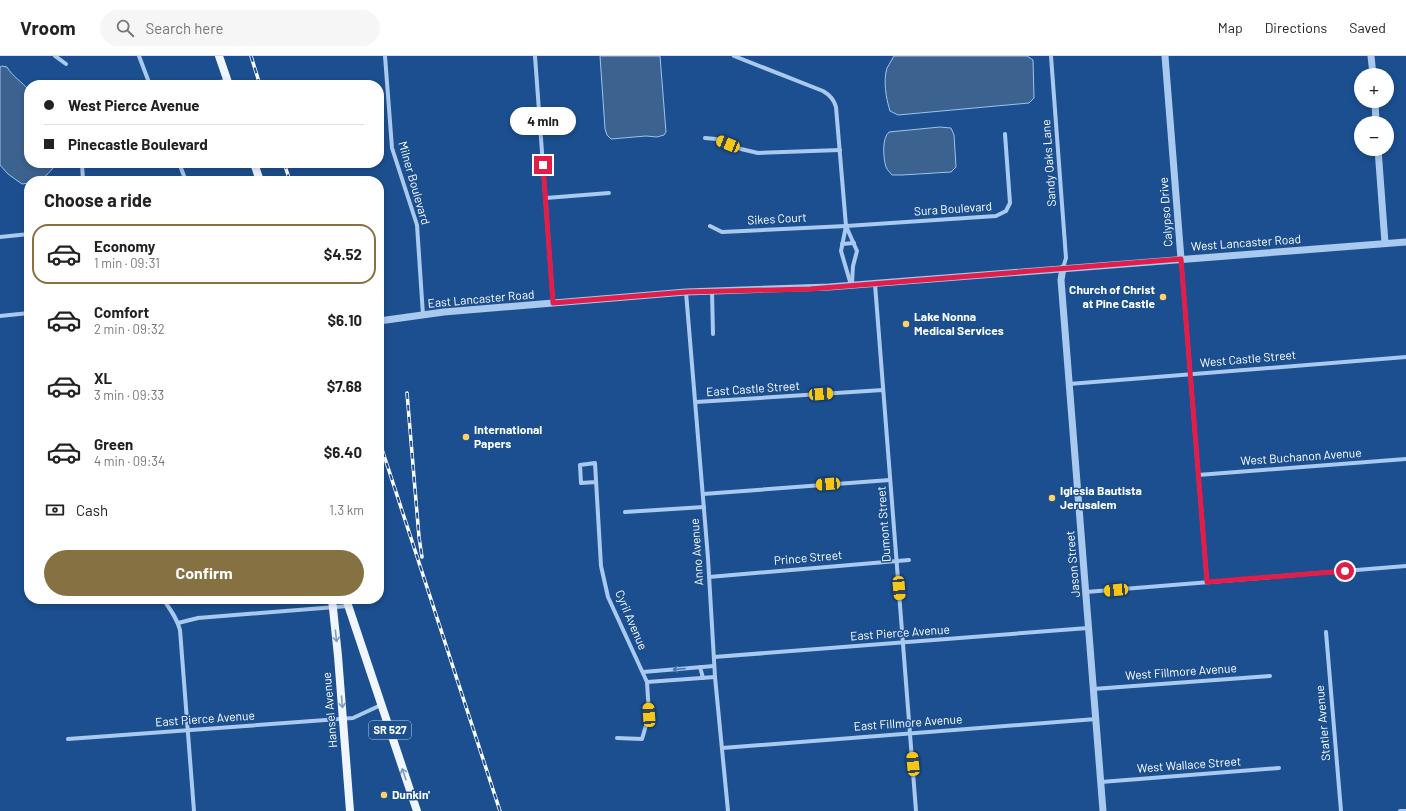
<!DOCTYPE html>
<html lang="en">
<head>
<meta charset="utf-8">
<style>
  :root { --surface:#fff; --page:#f6f6f6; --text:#222; --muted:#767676; --line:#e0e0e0; --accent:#857141 }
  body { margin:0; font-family:Barlow,sans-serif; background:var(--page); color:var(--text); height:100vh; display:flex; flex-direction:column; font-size:15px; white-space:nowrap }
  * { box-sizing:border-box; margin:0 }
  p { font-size:13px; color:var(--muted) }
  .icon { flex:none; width:22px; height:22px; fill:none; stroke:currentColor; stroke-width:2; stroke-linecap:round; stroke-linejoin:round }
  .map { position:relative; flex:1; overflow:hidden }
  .details { position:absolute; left:24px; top:120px; width:360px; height:428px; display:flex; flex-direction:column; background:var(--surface); border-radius:16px; box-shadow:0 2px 6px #0003 }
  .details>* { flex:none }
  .banner { position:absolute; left:24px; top:24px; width:360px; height:88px; border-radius:16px; box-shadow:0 2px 6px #0003; display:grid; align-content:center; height:88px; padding:0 20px; background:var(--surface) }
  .fabs { position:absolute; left:1354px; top:12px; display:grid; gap:8px }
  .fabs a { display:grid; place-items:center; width:40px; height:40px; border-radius:50%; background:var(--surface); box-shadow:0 2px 6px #0003; font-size:20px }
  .end { position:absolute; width:18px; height:18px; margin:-9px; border:5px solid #e11d48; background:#fff; box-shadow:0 0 0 2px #fff }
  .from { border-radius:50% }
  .bubble { position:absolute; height:28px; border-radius:14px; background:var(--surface); box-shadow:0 2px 6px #0003; font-size:13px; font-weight:700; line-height:28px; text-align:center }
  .car { position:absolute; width:12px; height:24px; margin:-12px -6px; border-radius:5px; box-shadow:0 0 3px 1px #0007; background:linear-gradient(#f5c518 24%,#345 0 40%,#f5c518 0 76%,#345 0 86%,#f5c518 0) }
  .banner b { display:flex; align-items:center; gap:14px; height:38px; font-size:15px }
  .banner b+b { border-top:1px solid var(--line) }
  .banner i { width:10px; height:10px; background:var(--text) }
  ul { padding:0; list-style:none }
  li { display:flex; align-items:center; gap:12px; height:60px; margin:0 8px 6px; padding:0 12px; border:2px solid transparent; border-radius:16px }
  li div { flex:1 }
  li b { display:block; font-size:15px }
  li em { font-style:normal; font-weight:700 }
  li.active { border-color:var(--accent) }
  li>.icon { width:36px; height:36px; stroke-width:1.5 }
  h2 { padding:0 20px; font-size:18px; line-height:48px }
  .pay { display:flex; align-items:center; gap:10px; height:44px; padding:0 20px; font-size:15px }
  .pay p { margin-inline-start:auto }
  .action { display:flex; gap:8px; margin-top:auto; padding:8px 20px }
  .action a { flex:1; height:46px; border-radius:24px; background:var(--accent); color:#fff; font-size:16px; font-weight:700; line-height:46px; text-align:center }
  header { display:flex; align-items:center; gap:24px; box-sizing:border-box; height:56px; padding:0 20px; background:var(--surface); border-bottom:1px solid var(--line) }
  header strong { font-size:19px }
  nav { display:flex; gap:22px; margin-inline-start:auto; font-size:14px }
  .search { width:280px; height:36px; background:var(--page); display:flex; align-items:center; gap:10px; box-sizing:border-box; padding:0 14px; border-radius:22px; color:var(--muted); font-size:15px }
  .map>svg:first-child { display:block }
  .water { fill:#3c6290; stroke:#9cc4f0 }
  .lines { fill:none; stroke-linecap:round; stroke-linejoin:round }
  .minor { stroke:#a9c9ee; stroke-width:4 }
  .tertiary { stroke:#a9c9ee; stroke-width:7 }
  .primary { stroke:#f0f6ff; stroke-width:8 }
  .rail-casing { stroke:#fff; stroke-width:3.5 }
  .rail { stroke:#1b4f8f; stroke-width:2; stroke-dasharray:6; stroke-linecap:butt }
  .oneway { stroke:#7b9ac1 }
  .oneway2 { stroke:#4674ac }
  .route { stroke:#e11d48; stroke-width:5 }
  .poi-dot { fill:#ffd166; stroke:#1b4f8f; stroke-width:1.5 }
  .labels { text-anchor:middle; stroke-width:3; stroke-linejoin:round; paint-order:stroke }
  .shield { fill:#1b4f8f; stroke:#bbcadd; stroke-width:1 }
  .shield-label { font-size:11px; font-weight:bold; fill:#fff }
  .street-label { font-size:12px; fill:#fff; stroke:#1b4f8f }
  .poi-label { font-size:12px; font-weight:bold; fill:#fff; stroke:#1b4f8f; text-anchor:start }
</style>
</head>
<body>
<header>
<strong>Vroom</strong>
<div class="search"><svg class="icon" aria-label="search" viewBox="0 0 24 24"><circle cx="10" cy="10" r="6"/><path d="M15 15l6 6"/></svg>Search here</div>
<nav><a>Map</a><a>Directions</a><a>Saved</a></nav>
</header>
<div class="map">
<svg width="1406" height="755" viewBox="0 0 1406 755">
  <rect width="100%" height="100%" fill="#1b4f8f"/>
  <!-- water -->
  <g class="water">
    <path d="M 600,0 L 660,0 L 666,76 L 664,79 L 657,81 L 646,80 L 611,83 L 607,79 L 605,73 Z"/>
    <path d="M 894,0 L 1027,0 L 1033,4 L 1034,42 L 1029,47 L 898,59 L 890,55 C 886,42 883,25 887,12 C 889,8 892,4 894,0 Z"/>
    <path d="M 2,10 L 7,11 C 12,20 22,26 29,34 L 29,107 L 57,107 C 48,118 44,125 29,125 L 29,127 L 22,128 L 8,118 L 0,109 L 0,11 Z"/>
    <path d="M 940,71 L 951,72 L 954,79 L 956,111 L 951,116 L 902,119 L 892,119 C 890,116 887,114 886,111 C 883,101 882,82 889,76 Z"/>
  </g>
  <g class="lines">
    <!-- minor -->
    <g class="minor">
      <path d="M 55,0 L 66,8"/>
      <path d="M 139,0 L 150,29"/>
      <path d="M 385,0 L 392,92 L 417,169 L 423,259"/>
      <path d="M 535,0 L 553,247"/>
      <path d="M 734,0 L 823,35 C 830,39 834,43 836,51 L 846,170 L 841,195 L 851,229"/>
      <path d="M 1051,0 L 1066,202 L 1063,212"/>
      <path d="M 196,29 L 227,25"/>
      <path d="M 705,82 L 716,83 L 741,93 L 758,97 L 840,94"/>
      <path d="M 82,107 L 83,125"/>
      <path d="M 179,107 L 186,125"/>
      <path d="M 546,142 L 609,137"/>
      <path d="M 710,170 L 722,176 L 846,170 L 996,160 L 1006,155 L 1010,147 L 1005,78"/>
      <path d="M 846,170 L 857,195 L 853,210 L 852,227"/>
      <path d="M 0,181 L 29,178"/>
      <path d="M 842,188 L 854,187"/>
      <path d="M 1181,203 L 1207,526"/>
      <path d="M 875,228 L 916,755"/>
      <path d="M 712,235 L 713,278"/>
      <path d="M 686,236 L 708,502 L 715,621 L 728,755"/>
      <path d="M 0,260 L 29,257"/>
      <path d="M 1069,328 L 1406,301"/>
      <path d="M 696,346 L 883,334"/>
      <path d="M 1198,419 L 1406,403"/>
      <path d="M 596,426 L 581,427 L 580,409 L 595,407 L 601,510 L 608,541 L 647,626 L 649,659 L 642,683 L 617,682"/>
      <path d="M 703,438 L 890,424"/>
      <path d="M 625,456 L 704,451"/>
      <path d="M 709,521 L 909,504"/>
      <path d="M 1086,536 L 1406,510"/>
      <path d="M 163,543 C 170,553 177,562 180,574 L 194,755"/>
      <path d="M 178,567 L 198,562 L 348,550"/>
      <path d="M 1326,576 L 1341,755"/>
      <path d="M 714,601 L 1088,572"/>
      <path d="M 700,611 L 703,622"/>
      <path d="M 643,616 L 714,610"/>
      <path d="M 647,626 L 715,621"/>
      <path d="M 1093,633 L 1270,620"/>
      <path d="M 68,683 L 353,662 L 381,649"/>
      <path d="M 722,692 L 1096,663"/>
      <path d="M 1101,726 L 1279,712"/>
      <path d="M 1400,755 L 1406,755"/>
    </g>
    <!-- tertiary -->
    <g class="tertiary">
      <path d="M 1165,0 L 1181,203"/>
      <path d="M 1371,0 L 1373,19"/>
      <path d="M 1375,45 L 1376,67"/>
      <path d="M 1378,93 L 1385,187"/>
      <path d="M 1063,212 L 1061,224 L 1103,755"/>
      <path d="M 379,265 L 444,256 L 686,236 L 829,231 L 1406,186"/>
    </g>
    <!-- primary -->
    <g class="primary">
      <path d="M 219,0 L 229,29"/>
      <path d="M 254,107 L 260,125"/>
      <path d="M 332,543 L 338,600 L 350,755"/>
      <path d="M 346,543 L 417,755"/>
    </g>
    <defs>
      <g id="rail">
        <path d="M 251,0 L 260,29"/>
        <path d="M 284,107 L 290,125"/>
        <path d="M 407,337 L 419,481 L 422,501"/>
        <path d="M 379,384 L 500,755"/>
      </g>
    </defs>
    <!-- rail casing -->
    <use href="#rail" class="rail-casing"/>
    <!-- rail -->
    <use href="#rail" class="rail"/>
  </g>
  <!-- one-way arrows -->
  <defs><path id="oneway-shaft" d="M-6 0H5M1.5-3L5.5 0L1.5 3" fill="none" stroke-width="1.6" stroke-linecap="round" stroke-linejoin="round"/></defs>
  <g class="oneway">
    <use href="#oneway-shaft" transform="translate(336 580) rotate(84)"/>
    <use href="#oneway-shaft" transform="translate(342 646) rotate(85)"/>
    <use href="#oneway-shaft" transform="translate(404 718) rotate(-109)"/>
  </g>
  <use class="oneway2" href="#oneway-shaft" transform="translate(679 613) rotate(175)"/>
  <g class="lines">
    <!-- route -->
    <path class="route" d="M 543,109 L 553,247 L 686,236 L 810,233 L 1181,203 L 1207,526 L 1345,515"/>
  </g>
  <!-- markers -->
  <g class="poi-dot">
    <circle cx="1163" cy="241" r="4"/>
    <circle cx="906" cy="268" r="4"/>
    <circle cx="466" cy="381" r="4"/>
    <circle cx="1052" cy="442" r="4"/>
    <circle cx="384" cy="739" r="4"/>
  </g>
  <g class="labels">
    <!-- shield labels -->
    <rect class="shield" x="369" y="665" width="42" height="18" rx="3"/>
    <g class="shield-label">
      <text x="390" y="678">SR 527</text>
    </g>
    <!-- street labels -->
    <g class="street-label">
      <text transform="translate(1049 107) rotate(-94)" y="4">Sandy Oaks Lane</text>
      <text transform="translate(414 127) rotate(74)" y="4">Milner Boulevard</text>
      <text transform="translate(953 153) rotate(-4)" y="4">Sura Boulevard</text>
      <text transform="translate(1166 156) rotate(-94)" y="4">Calypso Drive</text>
      <text transform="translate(777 163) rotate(-3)" y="4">Sikes Court</text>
      <text transform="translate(1246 187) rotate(-4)" y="4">West Lancaster Road</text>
      <text transform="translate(481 243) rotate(-5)" y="4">East Lancaster Road</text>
      <text transform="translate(1248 303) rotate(-5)" y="4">West Castle Street</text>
      <text transform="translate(753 333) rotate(-4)" y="4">East Castle Street</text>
      <text transform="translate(1301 401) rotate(-4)" y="4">West Buchanon Avenue</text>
      <text transform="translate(884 468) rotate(-94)" y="4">Dumont Street</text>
      <text transform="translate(697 496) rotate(-94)" y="4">Anno Avenue</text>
      <text transform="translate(808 502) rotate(-5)" y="4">Prince Street</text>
      <text transform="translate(1073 508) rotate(-95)" y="4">Jason Street</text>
      <text transform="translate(631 564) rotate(67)" y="4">Cyril Avenue</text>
      <text transform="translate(900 577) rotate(-4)" y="4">East Pierce Avenue</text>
      <text transform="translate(1181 616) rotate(-4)" y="4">West Fillmore Avenue</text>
      <text transform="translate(330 654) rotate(-95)" y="4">Hansel Avenue</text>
      <text transform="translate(205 663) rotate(-4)" y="4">East Pierce Avenue</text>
      <text transform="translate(908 667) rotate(-4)" y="4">East Fillmore Avenue</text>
      <text transform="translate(1323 667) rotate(-95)" y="4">Statler Avenue</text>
      <text transform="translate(1189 709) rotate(-4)" y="4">West Wallace Street</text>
    </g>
    <!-- poi labels -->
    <g class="poi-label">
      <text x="1155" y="238" text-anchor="end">Church of Christ<tspan x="1155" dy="14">at Pine Castle</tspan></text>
      <text x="914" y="265">Lake Nonna<tspan x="914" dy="14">Medical Services</tspan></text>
      <text x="474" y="378">International<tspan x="474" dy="14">Papers</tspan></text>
      <text x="1060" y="439">Iglesia Bautista<tspan x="1060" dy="14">Jerusalem</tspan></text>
      <text x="392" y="743">Dunkin'</text>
    </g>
  </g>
</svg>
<div class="fabs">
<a>+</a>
<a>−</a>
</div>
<i class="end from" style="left:1345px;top:515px"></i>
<i class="end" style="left:543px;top:109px"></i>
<div class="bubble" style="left:510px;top:51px;width:66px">4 min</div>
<i class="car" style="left:728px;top:88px;rotate:292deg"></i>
<i class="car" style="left:821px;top:338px;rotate:86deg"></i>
<i class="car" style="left:828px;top:428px;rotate:266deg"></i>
<i class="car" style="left:899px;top:532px;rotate:175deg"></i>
<i class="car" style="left:1116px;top:534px;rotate:265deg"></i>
<i class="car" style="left:649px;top:659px;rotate:356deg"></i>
<i class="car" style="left:913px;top:708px;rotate:355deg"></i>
<div class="banner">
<b><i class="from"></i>West Pierce Avenue</b>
<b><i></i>Pinecastle Boulevard</b>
</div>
<section class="details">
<h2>Choose a ride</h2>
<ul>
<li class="active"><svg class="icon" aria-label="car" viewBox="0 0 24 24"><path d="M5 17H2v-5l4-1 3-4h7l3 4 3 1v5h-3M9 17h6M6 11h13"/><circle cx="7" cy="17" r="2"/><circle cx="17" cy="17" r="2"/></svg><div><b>Economy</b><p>1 min · 09:31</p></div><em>$4.52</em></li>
<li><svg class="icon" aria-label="car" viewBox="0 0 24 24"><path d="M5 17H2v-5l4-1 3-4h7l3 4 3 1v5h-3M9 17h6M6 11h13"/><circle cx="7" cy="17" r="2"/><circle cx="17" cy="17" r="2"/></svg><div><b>Comfort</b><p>2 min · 09:32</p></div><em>$6.10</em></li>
<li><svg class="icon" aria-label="car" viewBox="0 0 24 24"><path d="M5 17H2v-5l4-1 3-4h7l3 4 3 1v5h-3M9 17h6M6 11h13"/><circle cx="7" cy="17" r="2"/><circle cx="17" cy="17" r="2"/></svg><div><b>XL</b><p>3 min · 09:33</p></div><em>$7.68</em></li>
<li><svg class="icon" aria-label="car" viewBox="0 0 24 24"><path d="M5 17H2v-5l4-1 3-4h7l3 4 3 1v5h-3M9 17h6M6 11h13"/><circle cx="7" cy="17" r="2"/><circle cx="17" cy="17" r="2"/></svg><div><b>Green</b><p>4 min · 09:34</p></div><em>$6.40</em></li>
</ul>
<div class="pay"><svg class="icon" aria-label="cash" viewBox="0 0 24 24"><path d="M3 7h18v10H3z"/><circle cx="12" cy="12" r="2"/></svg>Cash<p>1.3 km</p></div>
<div class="action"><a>Confirm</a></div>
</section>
</div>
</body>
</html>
